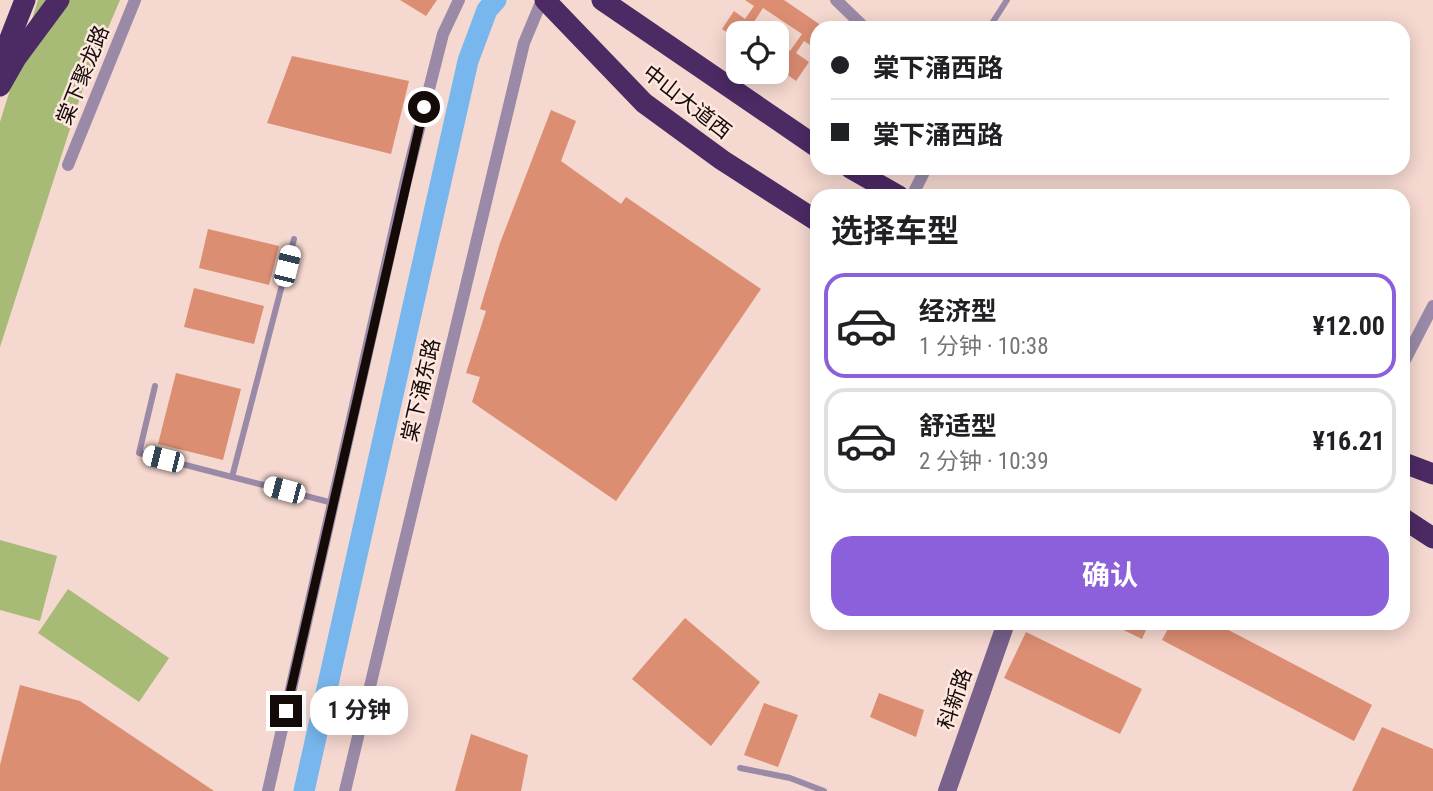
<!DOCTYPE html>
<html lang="zh">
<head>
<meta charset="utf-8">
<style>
  :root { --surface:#fff; --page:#f2f2f2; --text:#202124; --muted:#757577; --line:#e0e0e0; --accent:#8c60da }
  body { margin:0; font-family:"Roboto Condensed","Noto Sans SC",sans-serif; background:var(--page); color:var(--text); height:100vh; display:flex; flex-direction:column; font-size:26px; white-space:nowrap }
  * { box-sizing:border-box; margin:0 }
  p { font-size:23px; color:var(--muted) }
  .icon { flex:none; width:38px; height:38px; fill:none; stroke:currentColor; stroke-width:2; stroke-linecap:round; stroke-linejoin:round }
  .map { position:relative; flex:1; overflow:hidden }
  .panel { position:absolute; left:810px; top:189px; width:600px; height:441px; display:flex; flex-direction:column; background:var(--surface); border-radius:21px; box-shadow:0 4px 18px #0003 }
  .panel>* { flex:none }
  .banner { position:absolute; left:810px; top:21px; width:600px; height:154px; border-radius:21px; box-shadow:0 4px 18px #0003; display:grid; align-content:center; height:154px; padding:0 21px; background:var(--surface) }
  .tools { position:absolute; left:726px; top:21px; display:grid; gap:14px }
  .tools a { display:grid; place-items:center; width:63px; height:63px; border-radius:14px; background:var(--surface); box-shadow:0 4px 18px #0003; font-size:35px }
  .end { position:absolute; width:32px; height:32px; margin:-16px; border:9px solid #140b08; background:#fff; box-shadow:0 0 0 4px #fff }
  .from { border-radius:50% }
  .bubble { position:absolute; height:49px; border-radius:21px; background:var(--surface); box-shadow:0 4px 18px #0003; font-size:23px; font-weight:700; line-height:49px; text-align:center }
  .car { position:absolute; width:21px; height:42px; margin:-21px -10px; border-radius:9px; box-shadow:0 0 5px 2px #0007; background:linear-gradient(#fff 24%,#345 0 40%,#fff 0 76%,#345 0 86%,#fff 0) }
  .banner b { display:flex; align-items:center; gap:24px; height:66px; font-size:26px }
  .banner b+b { border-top:2px solid var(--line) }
  .banner i { width:18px; height:18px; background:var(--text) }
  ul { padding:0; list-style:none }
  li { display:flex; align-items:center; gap:21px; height:105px; margin:0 14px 10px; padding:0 7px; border:4px solid var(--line); border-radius:21px }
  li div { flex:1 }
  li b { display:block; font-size:26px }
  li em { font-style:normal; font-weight:700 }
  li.selected { border-color:var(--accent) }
  li>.icon { width:63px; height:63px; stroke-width:1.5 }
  h2 { padding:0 21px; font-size:32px; line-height:84px }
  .action { display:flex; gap:14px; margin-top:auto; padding:14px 21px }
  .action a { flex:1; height:80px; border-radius:21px; background:var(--accent); color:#fff; font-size:28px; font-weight:700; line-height:80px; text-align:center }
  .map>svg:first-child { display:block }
  .green { fill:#a7ba76 }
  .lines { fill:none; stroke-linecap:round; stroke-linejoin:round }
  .river { stroke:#78b7ee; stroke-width:21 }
  .building { fill:#dc8e73 }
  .lane { stroke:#9a8aa8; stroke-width:6 }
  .street { stroke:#9a8aa8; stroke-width:12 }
  .secondary { stroke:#78618b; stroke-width:18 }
  .highway { stroke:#4c2a64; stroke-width:21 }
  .route { stroke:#140b08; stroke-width:9 }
  .labels { text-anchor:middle; stroke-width:5; stroke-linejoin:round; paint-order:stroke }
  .street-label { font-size:21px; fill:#140b08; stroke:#fee7df }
</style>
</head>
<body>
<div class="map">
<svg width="1433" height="791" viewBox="0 0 1433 791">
  <rect width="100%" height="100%" fill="#f5d8cf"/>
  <!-- green -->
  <g class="green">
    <path d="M 38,0 L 120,0 L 85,82 L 0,347 L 0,122 Z"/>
    <path d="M 0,540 L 57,556 L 40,621 L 0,610 Z"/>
    <path d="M 68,589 L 169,658 L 139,702 L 38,633 Z"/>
  </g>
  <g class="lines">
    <!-- river -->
    <path class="river" d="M 304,791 L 468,61 L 487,10 L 496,0"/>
  </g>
  <!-- building -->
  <g class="building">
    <path d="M 400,0 L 437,0 L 426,16 Z"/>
    <path d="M 745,0 L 784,0 L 825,28 L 817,28 L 816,49 L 804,41 L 796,53 L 809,62 L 796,81 L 777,67 L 777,42 L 790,51 L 802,34 L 763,8 L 752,25 L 764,33 L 738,33 L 738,40 L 722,29 L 734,11 L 745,19 L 754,6 Z"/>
    <path d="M 292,56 L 409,81 L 391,154 L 267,123 Z"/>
    <path d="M 551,110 L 576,121 L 561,161 L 621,204 L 626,197 L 761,289 L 616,501 L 472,402 L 480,377 L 466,373 L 486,311 L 480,309 L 500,243 Z"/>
    <path d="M 208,229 L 279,246 L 269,285 L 199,268 Z"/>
    <path d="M 194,288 L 264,306 L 254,344 L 184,327 Z"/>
    <path d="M 176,373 L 241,389 L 223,460 L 158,444 Z"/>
    <path d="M 685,618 L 760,682 L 711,746 L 632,679 Z"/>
    <path d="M 1109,623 L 1149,623 L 1142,639 Z"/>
    <path d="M 1171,623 L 1215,623 L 1372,705 L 1354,741 L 1162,640 Z"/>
    <path d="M 1026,632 L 1142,689 L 1120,734 L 1004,678 Z"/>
    <path d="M 20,685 L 80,701 L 214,791 L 0,791 L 0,765 Z"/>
    <path d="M 879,693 L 924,710 L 916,737 L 870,717 Z"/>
    <path d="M 764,703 L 798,715 L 778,767 L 744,755 Z"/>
    <path d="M 1382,727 L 1433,749 L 1433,791 L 1352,791 Z"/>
    <path d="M 471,734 L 528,755 L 521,791 L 455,791 Z"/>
  </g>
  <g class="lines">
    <!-- lane -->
    <g class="lane">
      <path d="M 989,28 L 1007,0"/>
      <path d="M 155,386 L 139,453 L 333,503"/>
      <path d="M 232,477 L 294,239"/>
      <path d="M 740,768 L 790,778 L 824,791"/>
    </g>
    <!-- street -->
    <g class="street">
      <path d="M 836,0 L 865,28"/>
      <path d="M 68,165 L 135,0"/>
      <path d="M 912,196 L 926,168"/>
      <path d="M 1404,362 L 1433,306"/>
      <path d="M 268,791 L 406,180 L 443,34 L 459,0"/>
      <path d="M 345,791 L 524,43 L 542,0"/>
    </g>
    <!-- secondary -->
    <path class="secondary" d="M 947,791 L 1006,623"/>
    <!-- highway -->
    <g class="highway">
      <path d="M 545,0 L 644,103 L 722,160 L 817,221"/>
      <path d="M 602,0 L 817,147"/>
      <path d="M 0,64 L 25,0"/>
      <path d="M 0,86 L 16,58 L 59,0"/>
      <path d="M 850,168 L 899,196"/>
      <path d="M 1404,463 L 1433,474"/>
      <path d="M 1404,519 L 1433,538"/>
    </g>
  </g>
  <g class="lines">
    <!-- route -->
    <path class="route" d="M 286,711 L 424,107"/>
  </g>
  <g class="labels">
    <!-- street labels -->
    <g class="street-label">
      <text transform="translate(83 75) rotate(-68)" y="7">棠下聚龙路</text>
      <text transform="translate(687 102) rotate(38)" y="7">中山大道西</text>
      <text transform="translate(421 390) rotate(-77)" y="7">棠下涌东路</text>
      <text transform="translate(955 699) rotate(-71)" y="7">科新路</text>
    </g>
  </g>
</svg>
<div class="tools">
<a><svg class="icon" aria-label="locate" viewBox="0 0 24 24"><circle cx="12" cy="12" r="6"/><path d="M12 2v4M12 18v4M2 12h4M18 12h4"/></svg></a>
</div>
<i class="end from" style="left:424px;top:107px"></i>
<i class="end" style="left:286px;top:711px"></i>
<div class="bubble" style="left:310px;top:686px;width:98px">1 分钟</div>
<i class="car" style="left:287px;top:266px;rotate:14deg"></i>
<i class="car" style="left:163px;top:459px;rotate:284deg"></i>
<i class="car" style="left:284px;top:490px;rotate:285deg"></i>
<div class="banner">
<b><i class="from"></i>棠下涌西路</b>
<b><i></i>棠下涌西路</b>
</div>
<section class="panel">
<h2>选择车型</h2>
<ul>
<li class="selected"><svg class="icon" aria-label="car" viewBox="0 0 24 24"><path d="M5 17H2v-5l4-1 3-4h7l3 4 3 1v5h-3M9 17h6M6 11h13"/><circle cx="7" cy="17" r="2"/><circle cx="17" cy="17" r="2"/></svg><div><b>经济型</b><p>1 分钟 · 10:38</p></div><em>¥12.00</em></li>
<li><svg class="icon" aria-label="car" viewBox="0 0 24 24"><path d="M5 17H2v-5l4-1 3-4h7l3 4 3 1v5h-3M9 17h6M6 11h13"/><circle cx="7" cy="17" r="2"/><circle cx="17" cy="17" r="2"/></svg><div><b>舒适型</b><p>2 分钟 · 10:39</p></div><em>¥16.21</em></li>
</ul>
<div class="action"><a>确认</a></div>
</section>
</div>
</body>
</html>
